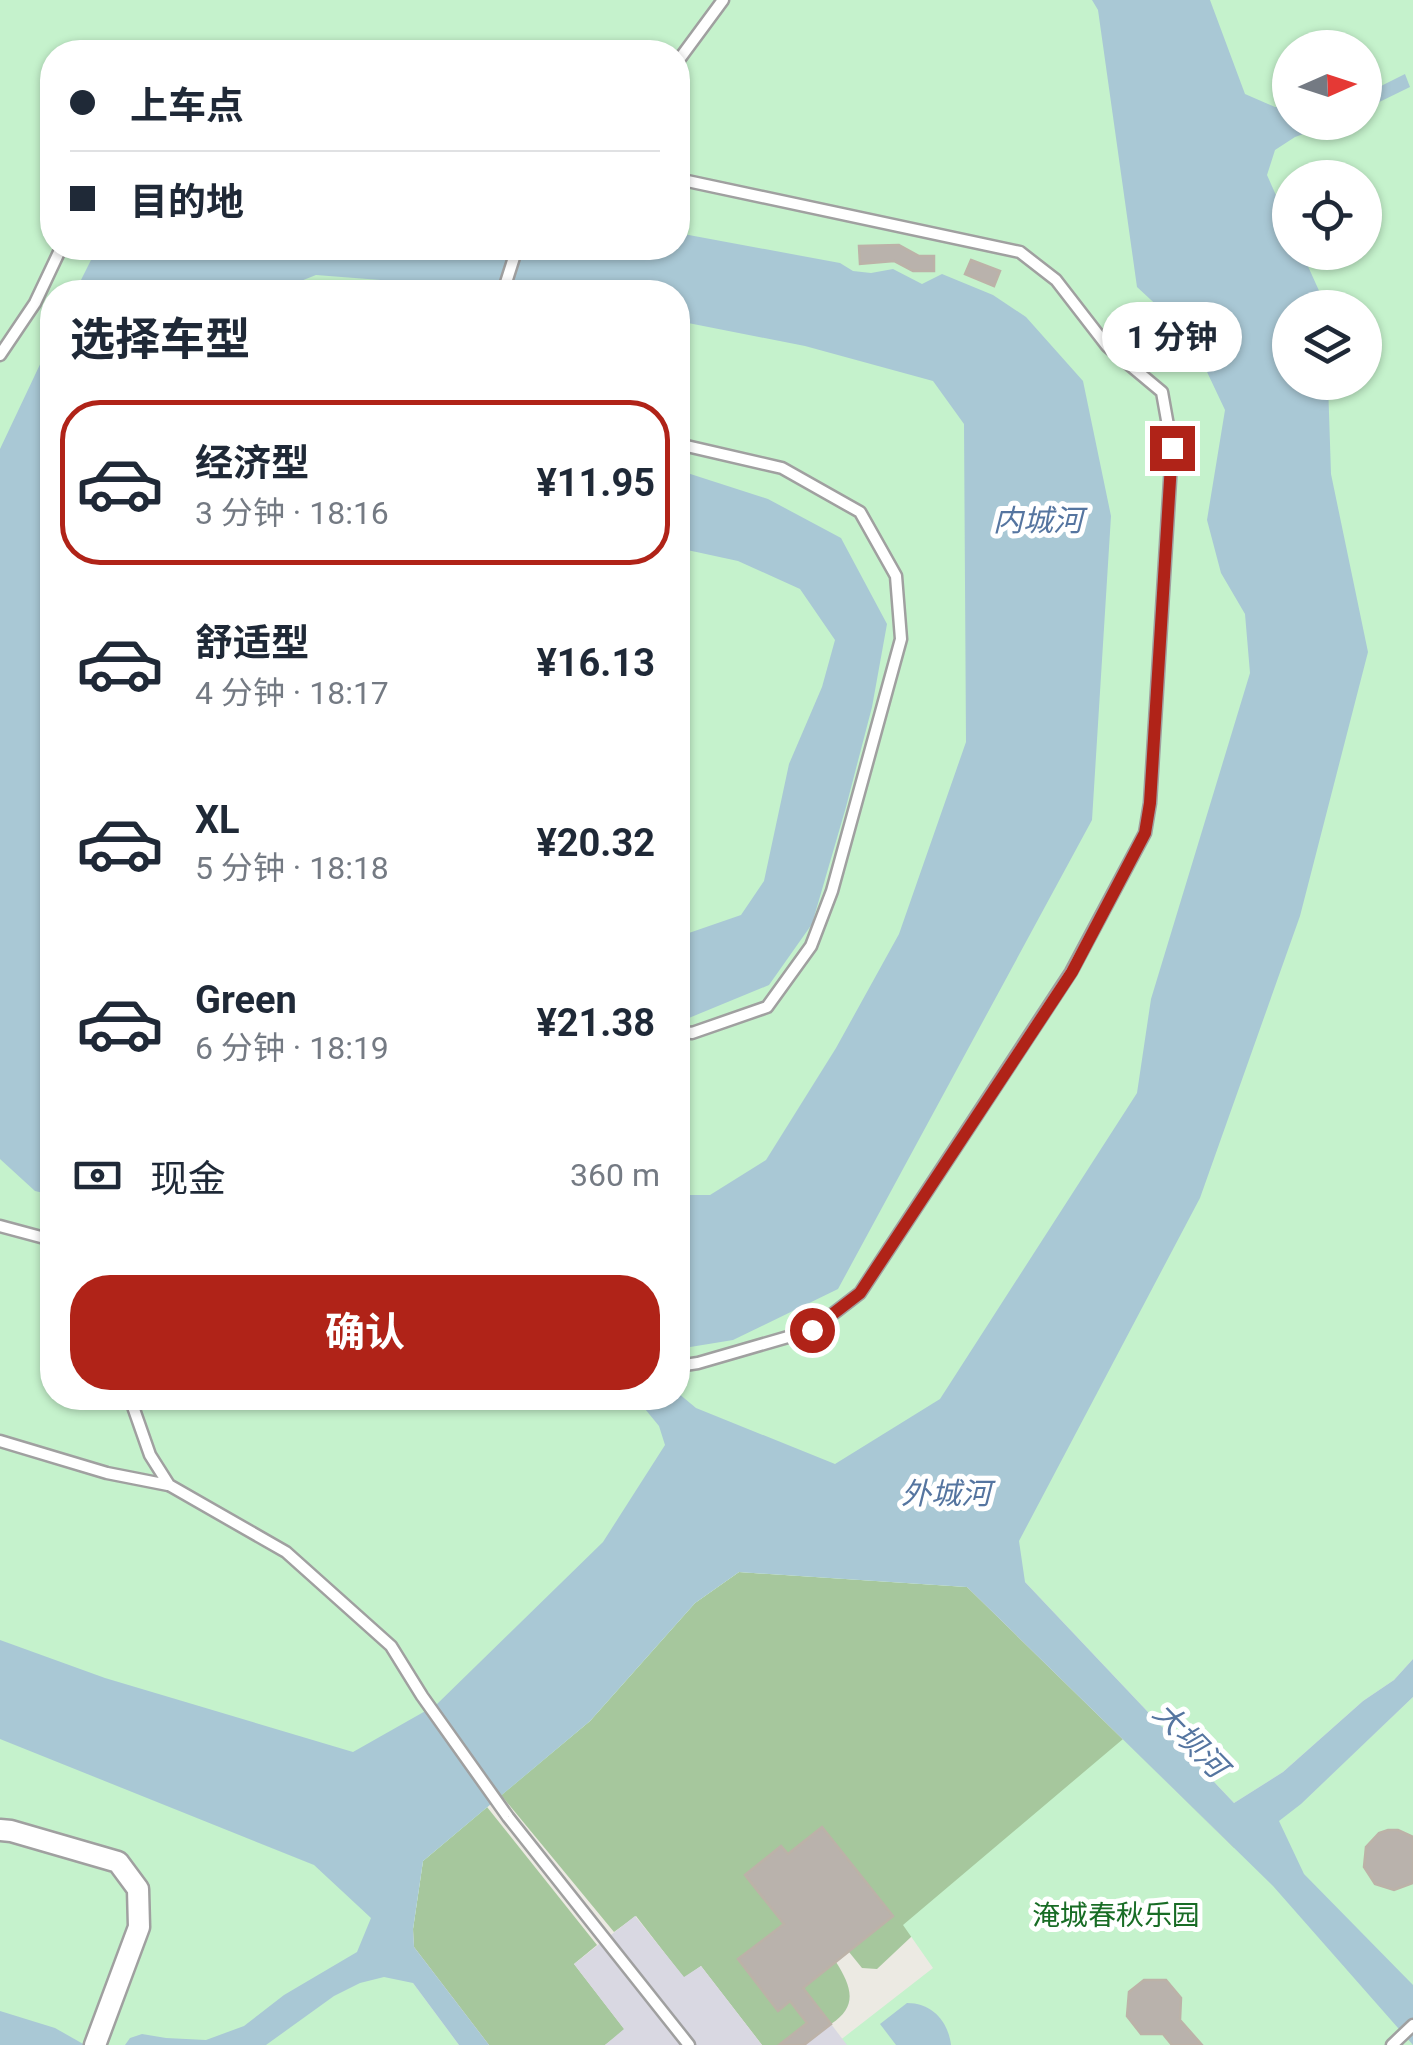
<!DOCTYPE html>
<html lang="zh">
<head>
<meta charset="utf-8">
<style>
  :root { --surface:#fff; --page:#f6f6f7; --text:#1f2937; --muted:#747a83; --line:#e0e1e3; --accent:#b02318 }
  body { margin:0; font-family:Roboto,"Noto Sans SC",sans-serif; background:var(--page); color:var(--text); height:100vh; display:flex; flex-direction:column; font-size:38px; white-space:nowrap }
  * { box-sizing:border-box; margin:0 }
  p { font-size:32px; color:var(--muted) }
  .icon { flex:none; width:55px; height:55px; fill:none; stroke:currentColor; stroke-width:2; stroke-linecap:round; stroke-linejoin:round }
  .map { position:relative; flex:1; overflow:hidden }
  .sheet { position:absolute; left:40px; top:280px; width:650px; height:1130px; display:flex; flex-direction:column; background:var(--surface); border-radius:40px; box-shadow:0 2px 8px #0004 }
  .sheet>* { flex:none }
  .banner { position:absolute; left:40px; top:40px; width:650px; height:220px; border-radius:40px; box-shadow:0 2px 8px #0004; display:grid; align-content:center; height:220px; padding:0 30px; background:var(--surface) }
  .needle { width:65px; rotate:87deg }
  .tools { position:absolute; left:1272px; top:30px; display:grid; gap:20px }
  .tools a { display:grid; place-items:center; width:110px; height:110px; border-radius:50%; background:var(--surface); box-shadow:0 2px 8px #0004; font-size:50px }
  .end { position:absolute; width:45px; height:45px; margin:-22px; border:12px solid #b02318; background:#fff; box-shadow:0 0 0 5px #fff }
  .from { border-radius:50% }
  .bubble { position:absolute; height:70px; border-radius:35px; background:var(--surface); box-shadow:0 2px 8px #0004; font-size:32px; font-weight:700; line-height:70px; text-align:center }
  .banner b { display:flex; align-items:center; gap:35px; height:95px; font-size:38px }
  .banner b+b { border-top:2px solid var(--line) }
  .banner i { width:25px; height:25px; background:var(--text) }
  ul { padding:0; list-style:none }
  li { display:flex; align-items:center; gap:30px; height:165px; margin:0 20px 15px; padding:0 10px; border:5px solid transparent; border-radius:40px }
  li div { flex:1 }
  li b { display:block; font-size:38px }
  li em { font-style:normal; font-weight:700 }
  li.selected { border-color:var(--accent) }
  li>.icon { width:90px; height:90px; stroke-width:1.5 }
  h2 { padding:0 30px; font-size:45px; line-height:120px }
  .pay { display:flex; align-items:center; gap:25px; height:110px; padding:0 30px; font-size:38px }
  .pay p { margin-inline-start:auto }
  .button { display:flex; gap:20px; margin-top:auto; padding:20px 30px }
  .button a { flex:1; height:115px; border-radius:40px; background:var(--accent); color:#fff; font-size:40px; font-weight:700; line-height:115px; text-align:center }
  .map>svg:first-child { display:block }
  .forest { fill:#a6c79d }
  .park { fill:#c5f2cc; fill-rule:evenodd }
  .plaza { fill:#d9d8e2 }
  .water { fill:#a9c8d5 }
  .building { fill:#b9b2ac; stroke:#bcb2a8; stroke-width:2.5 }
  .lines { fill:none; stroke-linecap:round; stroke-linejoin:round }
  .lane-casing { stroke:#a0a0a0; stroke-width:15 }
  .street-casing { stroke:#a0a0a0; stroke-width:25 }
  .lane { stroke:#fff; stroke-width:10 }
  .street { stroke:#fff; stroke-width:20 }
  .route { stroke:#b02318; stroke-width:12 }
  .labels { text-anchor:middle; stroke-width:10; stroke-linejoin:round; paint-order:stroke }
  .park-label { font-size:28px; fill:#186c25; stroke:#fff }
  .water-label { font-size:30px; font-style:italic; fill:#5575a0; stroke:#fff }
</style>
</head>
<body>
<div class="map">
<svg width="1413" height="2045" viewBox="0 0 1413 2045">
  <rect width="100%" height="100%" fill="#eceae3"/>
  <!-- forest -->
  <g class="forest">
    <path d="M 739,1572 L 967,1587 L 1273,1886 L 926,1917 L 911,1937 L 877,1969 L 862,1968 L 849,1952 L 892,1916 L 822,1827 L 788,1854 L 780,1846 L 745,1875 L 792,1934 L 813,1979 L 836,1962 C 851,1986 859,2006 831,2024 L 766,1939 L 790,2001 L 807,2023 L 779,2045 L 762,2045 L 701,1966 L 684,1978 L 636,1916 L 614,1932 L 501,1795 L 590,1721 L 695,1603 Z"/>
    <path d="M 487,1807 L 597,1945 L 574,1964 L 625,2030 L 605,2045 L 489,2045 L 414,1947 L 413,1929 L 423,1861 Z"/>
  </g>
  <!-- park -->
  <g class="park">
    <path d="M 0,0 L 1413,0 L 1413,1659 L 1394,1680 L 1363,1701 L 1283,1772 L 1234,1803 L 1025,1582 L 967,1587 L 739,1572 L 695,1603 L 590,1721 L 423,1861 L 413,1929 L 413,1983 L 459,2045 L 0,2045 ZM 1290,48 L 1365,48 L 1365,122 L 1290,122 ZM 52,52 L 678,52 L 678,248 L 52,248 ZM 1290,178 L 1365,178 L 1365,252 L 1290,252 ZM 52,292 L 678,292 L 678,1398 L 52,1398 ZM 1290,308 L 1365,308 L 1365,382 L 1290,382 Z"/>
    <path d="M 1413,1697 L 1413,2045 L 834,2045 L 933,1968 L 903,1925 L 1123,1739 L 1234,1848 L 1300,1804 Z"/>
  </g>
  <!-- plaza -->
  <g class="plaza">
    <path d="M 635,1916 L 684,1977 L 701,1966 L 762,2045 L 605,2045 L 624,2029 L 574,1964 Z"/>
    <path d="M 831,2024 L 847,2045 L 804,2045 Z"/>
  </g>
  <!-- water -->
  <g class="water">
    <path d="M 1092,0 L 1210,0 L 1245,94 L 1275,107 L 1290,107 L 1290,122 L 1334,123 L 1295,137 L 1275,150 L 1267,175 L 1290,227 L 1290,252 L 1302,253 L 1325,304 L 1325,307 L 1290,308 L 1290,382 L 1328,383 L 1331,474 L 1368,652 L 1300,916 L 1200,1198 L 1019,1541 L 1025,1582 L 1234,1803 L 1283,1772 L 1363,1701 L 1394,1680 L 1413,1659 L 1413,1697 L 1301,1804 L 1279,1821 L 1304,1874 L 1413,1985 L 1413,2045 L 1273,1886 L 967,1587 L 739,1572 L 695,1603 L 590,1721 L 423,1861 L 413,1929 L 414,1947 L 489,2045 L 459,2045 L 413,1983 L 384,1977 L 360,1983 L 334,1996 L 266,2045 L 125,2045 L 130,2038 L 142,2034 L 166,2038 L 206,2040 L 244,2026 L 284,1995 L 357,1952 L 371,1918 L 314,1865 L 0,1739 L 0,1640 L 105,1678 L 353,1752 L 436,1705 L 603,1542 L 665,1445 L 659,1426 L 636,1398 L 678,1398 L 678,1393 L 696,1408 L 835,1464 L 940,1399 L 1137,1093 L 1151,999 L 1250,673 L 1245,614 L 1221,573 L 1207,520 L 1225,410 L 1190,336 L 1137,287 L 1098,10 Z"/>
    <path d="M 1405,74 L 1410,87 L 1365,109 L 1365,94 Z"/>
    <path d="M 678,233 L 840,263 L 853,271 L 871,273 L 893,269 L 922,284 L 942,274 L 993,295 L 1026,317 L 1083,381 L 1111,516 L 1092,820 L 838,1289 L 733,1340 L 678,1349 L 678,1195 L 710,1195 L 766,1160 L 836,1048 L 899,934 L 966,742 L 964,424 L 933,381 L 805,346 L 678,321 L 678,292 L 535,292 L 316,275 L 273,292 L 75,292 L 97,248 L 678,248 Z"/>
    <path d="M 52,339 L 52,844 L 47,884 L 52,907 L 52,1195 L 35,1191 L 0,1159 L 0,449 Z"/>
    <path d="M 678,470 L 768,499 L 841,538 L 887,624 L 872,707 L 846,807 L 812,924 L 769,985 L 684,1020 L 678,1019 L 678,933 L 686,934 L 741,915 L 764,881 L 789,764 L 822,687 L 835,640 L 800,589 L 738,561 L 678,548 Z"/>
    <path d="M 907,2003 C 932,2003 948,2021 951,2045 L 896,2045 L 880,2024 Z"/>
    <path d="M 0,2011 L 55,2028 L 85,2045 L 0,2045 Z"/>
  </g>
  <!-- building -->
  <g class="building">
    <path d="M 899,245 L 919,256 L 934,256 L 934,271 L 913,271 L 894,261 L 860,264 L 859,246 Z"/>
    <path d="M 971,260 L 1000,271 L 994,286 L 965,274 Z"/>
    <path d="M 822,1827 L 893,1916 L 803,1988 L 831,2024 L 804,2045 L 779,2045 L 807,2023 L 790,2001 L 778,2011 L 738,1959 L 784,1924 L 745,1875 L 781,1846 L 788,1854 Z"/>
    <path d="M 1388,1830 L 1398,1830 L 1413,1837 L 1413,1883 L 1394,1890 L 1375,1884 L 1364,1867 L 1366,1847 L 1379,1833 Z"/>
    <path d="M 1144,1980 L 1166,1980 L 1181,1998 L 1180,2020 L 1202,2045 L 1172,2045 L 1163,2034 L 1141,2034 L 1127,2016 L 1129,1992 Z"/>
  </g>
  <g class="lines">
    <defs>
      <g id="lane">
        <path d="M 678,61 L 723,0"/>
        <path d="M 678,179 L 1020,252 L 1056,280 L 1107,346 L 1162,392 L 1172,448 L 1150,803 L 1145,833 L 1071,972 L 860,1293 L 812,1330 L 698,1363 L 678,1366"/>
        <path d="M 503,292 L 517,248"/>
        <path d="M 0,355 L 35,303 L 61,248"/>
        <path d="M 678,444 L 782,468 L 860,512 L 896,576 L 901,639 L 832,891 L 811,946 L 767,1007 L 692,1033 L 678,1031"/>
        <path d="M 0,1226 L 52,1240"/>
        <path d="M 130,1398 L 150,1455 L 169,1485 L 286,1552 L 391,1646 L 422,1696 L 508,1817 L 689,2045"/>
        <path d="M 0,1441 L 107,1473 L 168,1485"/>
        <path d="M 1392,2045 L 1413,2025"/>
      </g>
      <path id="street" d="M 0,1830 L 11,1831 L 118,1862 L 138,1889 L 139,1927 L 95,2045"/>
    </defs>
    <!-- lane casing -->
    <use href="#lane" class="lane-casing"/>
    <!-- street casing -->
    <use href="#street" class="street-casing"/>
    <!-- lane -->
    <use href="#lane" class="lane"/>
    <!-- street -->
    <use href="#street" class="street"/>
  </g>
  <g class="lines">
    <!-- route -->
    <path class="route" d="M 812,1330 L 860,1293 L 1072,972 L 1145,833 L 1150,803 L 1172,448"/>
  </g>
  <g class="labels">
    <!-- park labels -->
    <g class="park-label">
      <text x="1116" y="1925">淹城春秋乐园</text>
    </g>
    <!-- water labels -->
    <g class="water-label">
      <text x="1038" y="531">内城河</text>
      <text x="946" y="1504">外城河</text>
      <text transform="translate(1190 1740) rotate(46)" y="10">大坝河</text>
    </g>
  </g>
</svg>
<div class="tools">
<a><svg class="needle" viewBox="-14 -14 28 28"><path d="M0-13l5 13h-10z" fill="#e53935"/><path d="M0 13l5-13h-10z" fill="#747a83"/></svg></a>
<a><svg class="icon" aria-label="locate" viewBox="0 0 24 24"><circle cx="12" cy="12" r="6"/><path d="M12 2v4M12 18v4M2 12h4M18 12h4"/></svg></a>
<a><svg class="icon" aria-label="layers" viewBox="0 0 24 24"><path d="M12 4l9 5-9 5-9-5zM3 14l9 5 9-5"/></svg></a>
</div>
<i class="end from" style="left:812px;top:1330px"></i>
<i class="end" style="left:1172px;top:448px"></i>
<div class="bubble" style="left:1102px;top:302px;width:140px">1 分钟</div>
<div class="banner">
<b><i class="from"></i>上车点</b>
<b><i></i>目的地</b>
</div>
<section class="sheet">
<h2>选择车型</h2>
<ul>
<li class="selected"><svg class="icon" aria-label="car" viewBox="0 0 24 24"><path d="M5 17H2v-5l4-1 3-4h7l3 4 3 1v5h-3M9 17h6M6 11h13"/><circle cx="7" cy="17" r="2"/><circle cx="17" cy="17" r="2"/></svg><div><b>经济型</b><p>3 分钟 · 18:16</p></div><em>¥11.95</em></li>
<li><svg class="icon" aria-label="car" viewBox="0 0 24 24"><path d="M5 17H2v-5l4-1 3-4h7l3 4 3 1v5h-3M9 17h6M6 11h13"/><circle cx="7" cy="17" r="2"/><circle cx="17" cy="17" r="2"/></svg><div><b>舒适型</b><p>4 分钟 · 18:17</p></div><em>¥16.13</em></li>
<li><svg class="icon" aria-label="car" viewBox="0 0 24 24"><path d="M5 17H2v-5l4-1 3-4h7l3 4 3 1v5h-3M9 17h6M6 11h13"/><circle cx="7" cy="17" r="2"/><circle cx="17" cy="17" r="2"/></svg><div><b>XL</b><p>5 分钟 · 18:18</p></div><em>¥20.32</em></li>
<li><svg class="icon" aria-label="car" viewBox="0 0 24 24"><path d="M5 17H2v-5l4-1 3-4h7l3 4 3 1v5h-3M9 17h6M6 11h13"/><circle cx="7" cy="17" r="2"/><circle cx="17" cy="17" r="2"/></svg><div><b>Green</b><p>6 分钟 · 18:19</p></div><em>¥21.38</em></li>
</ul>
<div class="pay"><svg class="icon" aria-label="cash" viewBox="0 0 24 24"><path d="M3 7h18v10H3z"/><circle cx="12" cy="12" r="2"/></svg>现金<p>360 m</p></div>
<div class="button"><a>确认</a></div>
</section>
</div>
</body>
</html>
